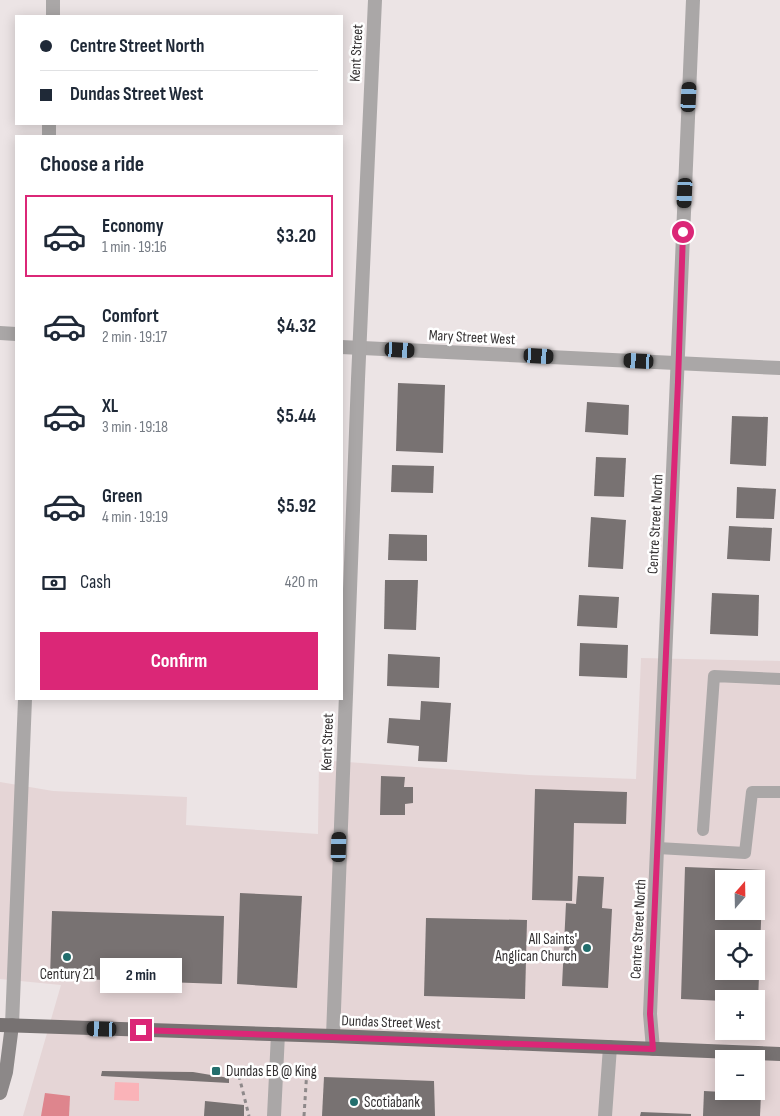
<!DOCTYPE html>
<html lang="en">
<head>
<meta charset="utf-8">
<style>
  :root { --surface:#fff; --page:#f2f2f3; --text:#1f2937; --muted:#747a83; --line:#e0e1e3; --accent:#db2777 }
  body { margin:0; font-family:"Sofia Sans Condensed",sans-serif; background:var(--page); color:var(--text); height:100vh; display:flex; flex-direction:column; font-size:19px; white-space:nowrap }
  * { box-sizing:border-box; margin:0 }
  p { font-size:16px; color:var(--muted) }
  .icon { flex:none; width:28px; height:28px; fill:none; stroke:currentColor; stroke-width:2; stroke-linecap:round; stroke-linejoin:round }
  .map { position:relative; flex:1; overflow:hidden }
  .drawer { position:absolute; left:15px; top:135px; width:328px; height:565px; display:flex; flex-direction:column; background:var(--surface); border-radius:0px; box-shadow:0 2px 12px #0003 }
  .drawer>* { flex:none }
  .guide { position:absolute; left:15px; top:15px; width:328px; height:110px; border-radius:0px; box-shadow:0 2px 12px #0003; display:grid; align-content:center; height:110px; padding:0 25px; background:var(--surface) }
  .needle { width:32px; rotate:20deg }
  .fabs { position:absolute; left:715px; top:870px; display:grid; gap:10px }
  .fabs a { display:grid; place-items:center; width:50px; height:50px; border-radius:0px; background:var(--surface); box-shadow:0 2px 12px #0003; font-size:25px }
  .end { position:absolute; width:22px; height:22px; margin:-11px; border:6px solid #db2777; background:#fff; box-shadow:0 0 0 2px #fff }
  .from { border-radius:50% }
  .bubble { position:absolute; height:35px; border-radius:0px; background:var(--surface); box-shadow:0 2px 12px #0003; font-size:16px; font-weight:700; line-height:35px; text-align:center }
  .car { position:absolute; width:15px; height:30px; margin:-15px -8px; border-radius:6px; box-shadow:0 0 4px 1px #0007; background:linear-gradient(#222 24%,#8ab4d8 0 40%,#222 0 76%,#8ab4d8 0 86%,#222 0) }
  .guide b { display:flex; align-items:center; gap:18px; height:48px; font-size:19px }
  .guide b+b { border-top:1px solid var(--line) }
  .guide i { width:12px; height:12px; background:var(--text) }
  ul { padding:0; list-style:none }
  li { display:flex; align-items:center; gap:15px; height:82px; margin:0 10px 8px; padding:0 15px; border:2px solid transparent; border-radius:0px }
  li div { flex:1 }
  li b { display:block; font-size:19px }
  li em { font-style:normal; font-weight:700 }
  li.on { border-color:var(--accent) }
  li>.icon { width:45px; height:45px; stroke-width:1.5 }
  h2 { padding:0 25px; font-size:22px; line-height:60px }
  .pay { display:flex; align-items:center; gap:12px; height:55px; padding:0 25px; font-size:19px }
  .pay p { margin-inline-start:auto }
  .button { display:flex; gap:10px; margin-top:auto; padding:10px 25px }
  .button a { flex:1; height:58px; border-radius:0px; background:var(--accent); color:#fff; font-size:20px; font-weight:700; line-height:58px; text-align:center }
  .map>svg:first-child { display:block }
  .built { fill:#e5d5d6; fill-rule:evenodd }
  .green { fill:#fab3b8 }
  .water { fill:#de858d }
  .building { fill:#787272; fill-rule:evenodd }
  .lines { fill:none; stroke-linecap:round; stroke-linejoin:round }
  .path { stroke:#8e898a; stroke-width:3; stroke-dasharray:4 4; stroke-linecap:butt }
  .service { stroke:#aaa7a7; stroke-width:12 }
  .minor { stroke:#aaa7a7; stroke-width:14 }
  .secondary { stroke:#8c8888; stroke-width:14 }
  .primary { stroke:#777272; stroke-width:14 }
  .route { stroke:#db2777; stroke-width:6 }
  .poi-dot { fill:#226e6d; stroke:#fff; stroke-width:2 }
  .labels { text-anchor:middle; stroke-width:5; stroke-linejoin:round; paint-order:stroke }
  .street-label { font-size:15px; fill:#343132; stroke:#fff }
  .poi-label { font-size:15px; fill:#343132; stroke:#fff; text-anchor:start }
</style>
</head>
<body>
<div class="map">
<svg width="780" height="1116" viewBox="0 0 780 1116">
  <rect width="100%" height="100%" fill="#ece4e5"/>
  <!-- built -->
  <path class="built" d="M 641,658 L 780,661 L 780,1116 L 23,1116 L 61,985 L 0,979 L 0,782 L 53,791 L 187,797 L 186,825 L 318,834 L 319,760 L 529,775 L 636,779 ZM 724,879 L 756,879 L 756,911 L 724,911 ZM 724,939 L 756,939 L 756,971 L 724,971 ZM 724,999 L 756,999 L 756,1031 L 724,1031 ZM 724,1059 L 756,1059 L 756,1091 L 724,1091 Z"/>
  <!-- green -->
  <path class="green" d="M 115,1082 L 139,1083 L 139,1101 L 114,1100 Z"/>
  <!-- water -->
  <path class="water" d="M 45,1093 L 70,1096 L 69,1116 L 41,1116 Z"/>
  <!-- building -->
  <g class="building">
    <path d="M 398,383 L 445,385 L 443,453 L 396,451 Z"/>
    <path d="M 587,402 L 629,405 L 628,435 L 585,432 Z"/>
    <path d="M 732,416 L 768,417 L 766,466 L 730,464 Z"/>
    <path d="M 596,457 L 626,458 L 624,497 L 594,496 Z"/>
    <path d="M 392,465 L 434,466 L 433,493 L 391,492 Z"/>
    <path d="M 737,487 L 776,489 L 774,519 L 736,518 Z"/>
    <path d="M 591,517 L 626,520 L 623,569 L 588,567 Z"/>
    <path d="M 729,526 L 772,528 L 770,561 L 727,559 Z"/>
    <path d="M 389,534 L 427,535 L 427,561 L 388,560 Z"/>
    <path d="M 385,580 L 418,580 L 416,630 L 384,629 Z"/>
    <path d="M 712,593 L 759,595 L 758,636 L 710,634 Z"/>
    <path d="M 579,595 L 619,597 L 617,628 L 577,626 Z"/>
    <path d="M 580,643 L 628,645 L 627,678 L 579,676 Z"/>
    <path d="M 388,654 L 440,657 L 439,688 L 387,686 Z"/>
    <path d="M 421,701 L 451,703 L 447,762 L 418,761 L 419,746 L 387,743 L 389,718 L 420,720 Z"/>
    <path d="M 381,776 L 405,777 L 404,787 L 413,787 L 413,803 L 405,804 L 405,815 L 380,815 Z"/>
    <path d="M 535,789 L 627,792 L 626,824 L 574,823 L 572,901 L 532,900 Z"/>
    <path d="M 685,867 L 763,870 L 758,1002 L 756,1002 L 756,999 L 724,999 L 724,1001 L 681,999 ZM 724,879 L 756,879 L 756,911 L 724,911 ZM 724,939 L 756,939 L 756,971 L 724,971 Z"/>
    <path d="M 578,876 L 604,877 L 602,908 L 612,909 L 608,988 L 562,986 L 566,903 L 576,904 Z"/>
    <path d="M 240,893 L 302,896 L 297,988 L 237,984 Z"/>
    <path d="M 52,911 L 224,916 L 222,984 L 50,978 Z"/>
    <path d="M 426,918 L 527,920 L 525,999 L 424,996 Z"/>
    <path d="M 102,1071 L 193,1072 L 229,1078 L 229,1083 L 101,1076 Z"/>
    <path d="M 324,1077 L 434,1081 L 435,1116 L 322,1116 Z"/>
    <path d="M 704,1091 L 761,1094 L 760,1116 L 703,1116 Z"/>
    <path d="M 205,1101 L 244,1105 L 244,1116 L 204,1116 Z"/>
    <path d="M 641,1112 L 691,1114 L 691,1116 L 640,1116 Z"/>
  </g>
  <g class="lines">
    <!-- path -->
    <g class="path">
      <path d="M 237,1068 L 249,1116"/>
      <path d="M 304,1116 L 307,1069"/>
    </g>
    <!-- service -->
    <g class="service">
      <path d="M 703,830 L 714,676 L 780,679"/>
      <path d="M 658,848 L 745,853 L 752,792 L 780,792"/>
    </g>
    <!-- minor -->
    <g class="minor">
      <path d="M 53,16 L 53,0"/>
      <path d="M 49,136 L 49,124"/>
      <path d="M 0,333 L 16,334"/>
      <path d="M 341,347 L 780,368"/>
      <path d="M 12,1025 L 25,699"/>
      <path d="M 333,1036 L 358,379 L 375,0"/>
      <path d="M 653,1049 L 650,1014 L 693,0"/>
      <path d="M 274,1116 L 278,1034"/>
      <path d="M 605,1116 L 610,1047"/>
    </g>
    <!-- secondary -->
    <path class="secondary" d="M 0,1093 L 6,1072 L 12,1025"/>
    <!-- primary -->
    <path class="primary" d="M 0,1025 L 333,1036 L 780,1054"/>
  </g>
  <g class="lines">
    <!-- route -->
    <path class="route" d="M 141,1030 L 653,1049 L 650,1014 L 678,382 L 683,232"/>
  </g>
  <!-- markers -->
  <g class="poi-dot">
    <circle cx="587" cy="948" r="5"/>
    <circle cx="67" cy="957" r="5"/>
    <rect x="211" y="1066" width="10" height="10" rx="2.5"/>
    <circle cx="354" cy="1102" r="5"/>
  </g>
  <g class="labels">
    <!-- street labels -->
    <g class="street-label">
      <text transform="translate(356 53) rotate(-87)" y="5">Kent Street</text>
      <text transform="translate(472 337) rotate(3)" y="5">Mary Street West</text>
      <text transform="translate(655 524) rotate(-87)" y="5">Centre Street North</text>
      <text transform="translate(327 742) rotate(-88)" y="5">Kent Street</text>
      <text transform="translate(638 929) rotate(-87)" y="5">Centre Street North</text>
      <text transform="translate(391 1022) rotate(2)" y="5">Dundas Street West</text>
    </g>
    <!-- poi labels -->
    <g class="poi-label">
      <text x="577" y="944" text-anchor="end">All Saints'<tspan x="577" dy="17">Anglican Church</tspan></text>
      <text x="67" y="979" text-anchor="middle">Century 21</text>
      <text x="226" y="1076">Dundas EB @ King</text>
      <text x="364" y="1107">Scotiabank</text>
    </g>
  </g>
</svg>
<div class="fabs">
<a><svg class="needle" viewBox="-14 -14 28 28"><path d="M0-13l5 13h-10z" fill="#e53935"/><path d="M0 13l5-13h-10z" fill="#747a83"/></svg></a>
<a><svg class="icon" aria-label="locate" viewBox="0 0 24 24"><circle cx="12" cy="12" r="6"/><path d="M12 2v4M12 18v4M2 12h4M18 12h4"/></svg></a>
<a>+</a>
<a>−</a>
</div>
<i class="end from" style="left:683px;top:232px"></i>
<i class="end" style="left:141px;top:1030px"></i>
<div class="bubble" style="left:100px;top:958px;width:82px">2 min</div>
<i class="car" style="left:689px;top:97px;rotate:3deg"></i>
<i class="car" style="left:685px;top:193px;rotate:183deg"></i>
<i class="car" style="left:400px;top:350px;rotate:93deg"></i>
<i class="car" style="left:539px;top:356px;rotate:93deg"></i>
<i class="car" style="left:639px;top:361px;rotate:273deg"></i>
<i class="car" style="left:339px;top:847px;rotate:2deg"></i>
<i class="car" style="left:102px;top:1029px;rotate:272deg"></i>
<div class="guide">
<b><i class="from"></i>Centre Street North</b>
<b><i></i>Dundas Street West</b>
</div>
<section class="drawer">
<h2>Choose a ride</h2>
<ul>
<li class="on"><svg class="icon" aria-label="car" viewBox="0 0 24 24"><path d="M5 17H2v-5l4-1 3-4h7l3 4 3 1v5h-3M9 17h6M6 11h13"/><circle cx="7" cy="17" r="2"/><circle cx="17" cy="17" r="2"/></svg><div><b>Economy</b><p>1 min · 19:16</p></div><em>$3.20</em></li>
<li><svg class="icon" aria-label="car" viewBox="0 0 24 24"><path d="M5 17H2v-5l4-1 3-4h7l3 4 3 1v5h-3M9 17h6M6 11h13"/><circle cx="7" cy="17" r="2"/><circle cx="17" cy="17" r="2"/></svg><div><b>Comfort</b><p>2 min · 19:17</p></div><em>$4.32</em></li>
<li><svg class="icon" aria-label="car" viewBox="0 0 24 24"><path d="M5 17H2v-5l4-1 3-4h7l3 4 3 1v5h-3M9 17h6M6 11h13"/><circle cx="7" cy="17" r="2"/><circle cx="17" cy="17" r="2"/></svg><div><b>XL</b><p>3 min · 19:18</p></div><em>$5.44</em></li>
<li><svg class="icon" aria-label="car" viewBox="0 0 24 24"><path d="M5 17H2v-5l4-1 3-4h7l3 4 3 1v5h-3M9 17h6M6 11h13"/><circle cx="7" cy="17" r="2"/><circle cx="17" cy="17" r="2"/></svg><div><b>Green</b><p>4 min · 19:19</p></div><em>$5.92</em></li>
</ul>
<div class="pay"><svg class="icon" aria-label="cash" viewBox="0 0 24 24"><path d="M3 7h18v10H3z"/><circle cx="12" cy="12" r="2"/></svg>Cash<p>420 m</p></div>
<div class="button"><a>Confirm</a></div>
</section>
</div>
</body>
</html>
